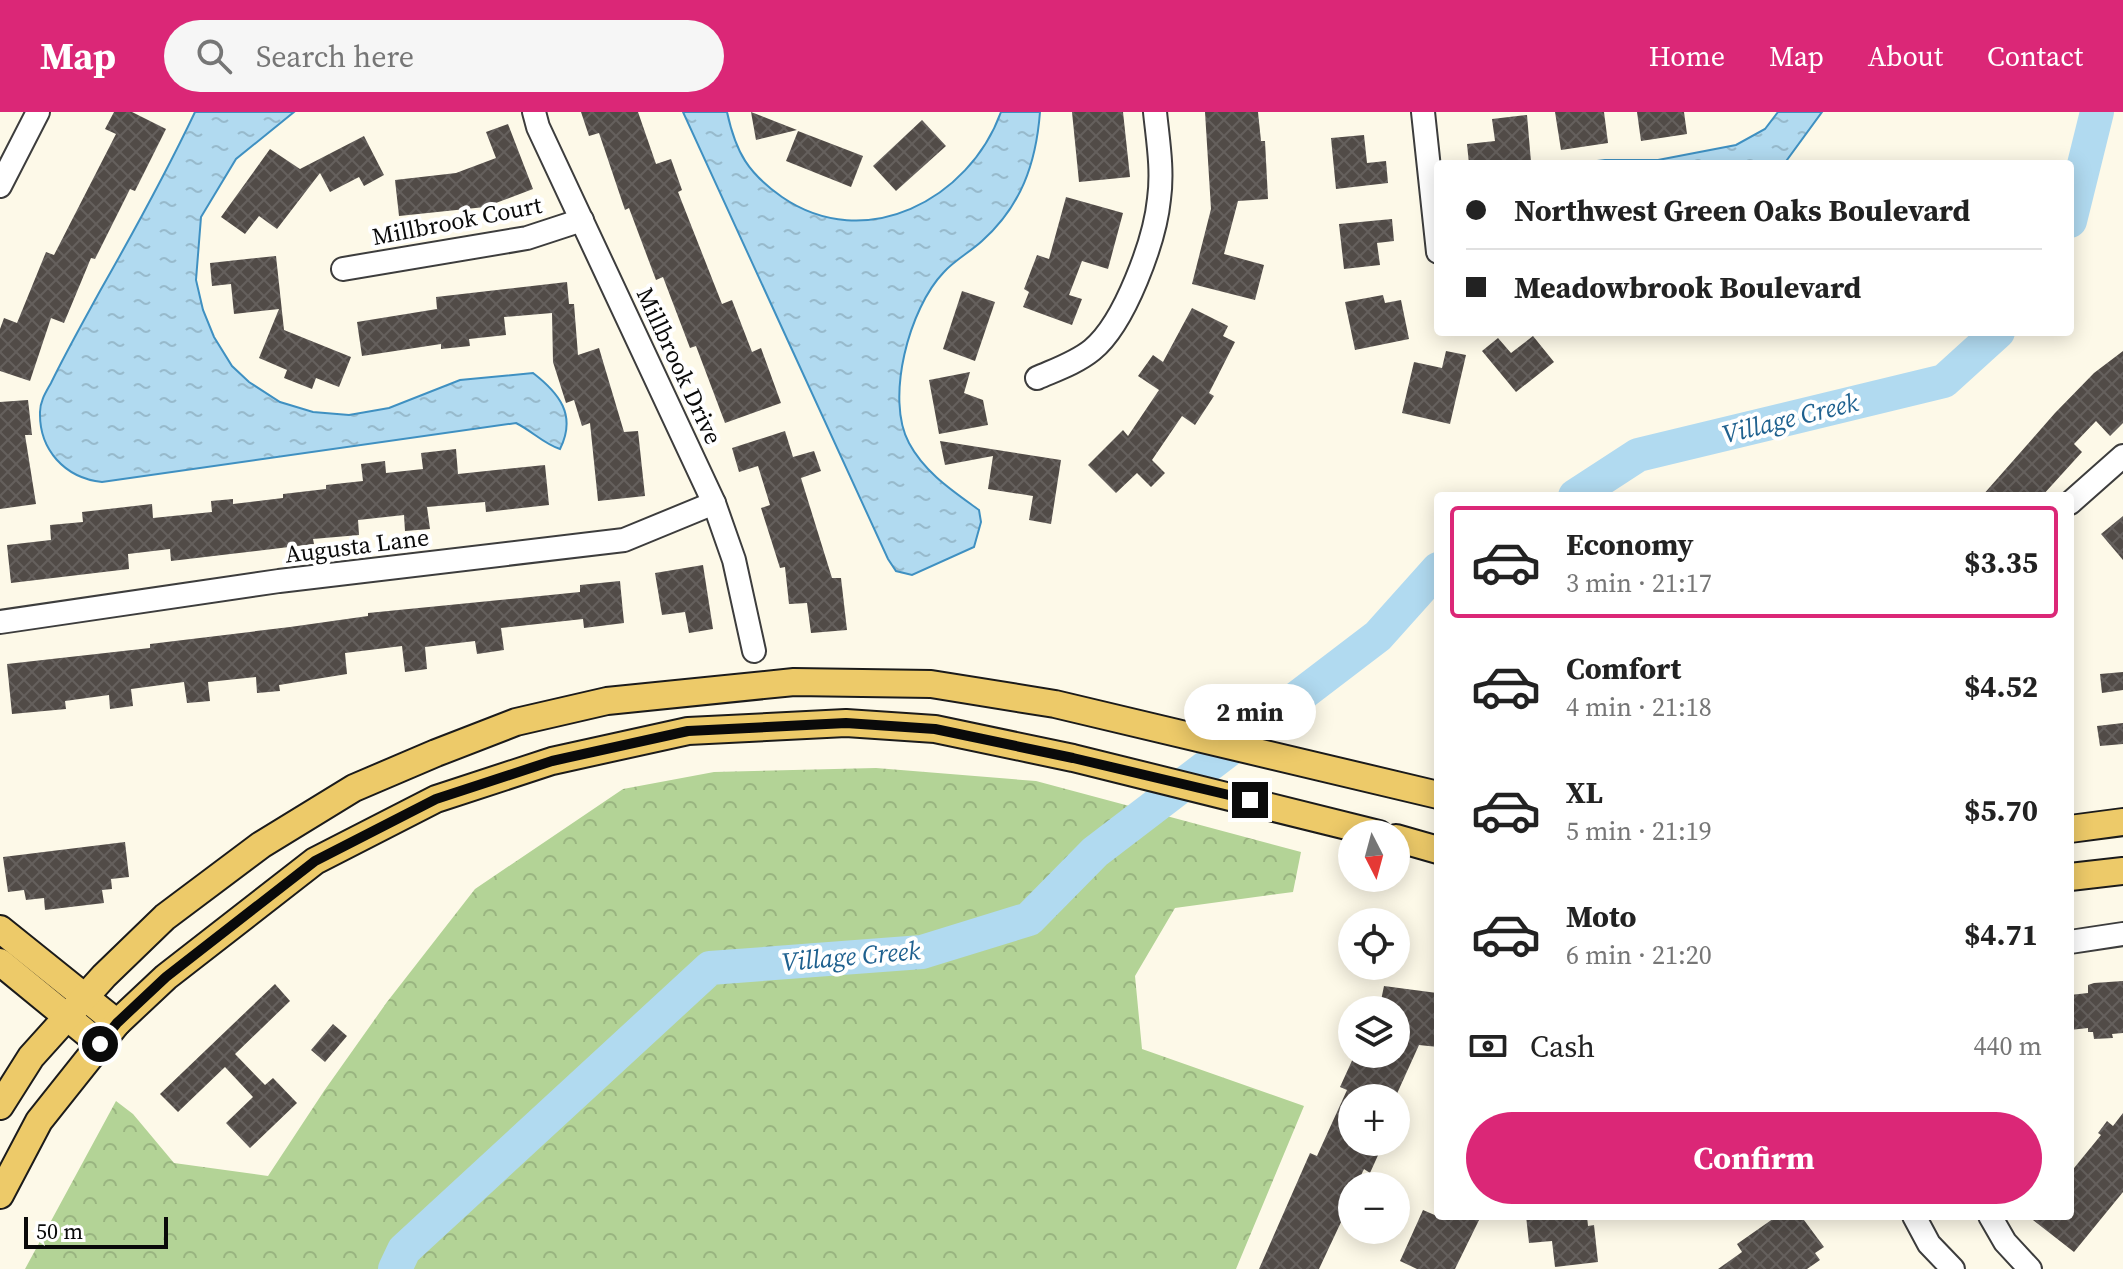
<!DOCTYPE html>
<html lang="en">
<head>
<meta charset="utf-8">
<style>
  :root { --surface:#fff; --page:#f6f6f6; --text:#222; --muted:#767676; --line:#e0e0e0; --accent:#db2777 }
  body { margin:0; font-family:"Source Serif 4",serif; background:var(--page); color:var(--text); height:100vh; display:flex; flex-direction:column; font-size:30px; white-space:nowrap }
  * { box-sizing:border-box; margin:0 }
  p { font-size:26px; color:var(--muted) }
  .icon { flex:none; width:44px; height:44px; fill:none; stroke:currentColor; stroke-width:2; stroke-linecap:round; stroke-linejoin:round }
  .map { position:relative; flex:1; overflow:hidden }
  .sheet { position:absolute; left:1434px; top:380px; width:640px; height:728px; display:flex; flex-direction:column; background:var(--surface); border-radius:8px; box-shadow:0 4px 20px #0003 }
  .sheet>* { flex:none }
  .top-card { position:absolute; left:1434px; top:48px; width:640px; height:176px; border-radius:8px; box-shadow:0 4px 20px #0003; display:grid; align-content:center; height:176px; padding:0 32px; background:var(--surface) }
  .needle { width:52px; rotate:174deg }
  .tools { position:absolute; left:1338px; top:708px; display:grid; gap:16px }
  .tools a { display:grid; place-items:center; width:72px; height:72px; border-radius:50%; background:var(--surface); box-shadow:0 4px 20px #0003; font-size:40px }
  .scale { position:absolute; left:24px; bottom:20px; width:144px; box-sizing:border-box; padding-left:8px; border:4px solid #0a0a0a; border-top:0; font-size:22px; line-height:28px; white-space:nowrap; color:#0a0a0a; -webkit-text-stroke:6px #fff; paint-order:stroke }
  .end { position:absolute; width:36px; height:36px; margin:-18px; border:10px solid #0a0a0a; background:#fff; box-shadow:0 0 0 4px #fff }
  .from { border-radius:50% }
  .bubble { position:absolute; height:56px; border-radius:28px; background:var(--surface); box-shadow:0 4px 20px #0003; font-size:26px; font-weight:700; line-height:56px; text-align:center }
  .top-card b { display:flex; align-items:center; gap:28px; height:76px; font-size:30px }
  .top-card b+b { border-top:2px solid var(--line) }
  .top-card i { width:20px; height:20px; background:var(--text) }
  ul { padding:14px 0 0; list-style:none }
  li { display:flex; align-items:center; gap:24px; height:112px; margin:0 16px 12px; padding:0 16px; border:4px solid transparent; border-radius:8px }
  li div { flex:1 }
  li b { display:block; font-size:30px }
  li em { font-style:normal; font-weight:700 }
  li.selected { border-color:var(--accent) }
  li>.icon { width:72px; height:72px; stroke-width:1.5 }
  .pay { display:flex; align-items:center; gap:20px; height:88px; padding:0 32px; font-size:30px }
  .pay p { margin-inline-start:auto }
  .primary-button { display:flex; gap:16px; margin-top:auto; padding:16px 32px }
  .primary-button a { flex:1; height:92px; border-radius:48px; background:var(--accent); color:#fff; font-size:32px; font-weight:700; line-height:92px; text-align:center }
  header { display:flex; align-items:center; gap:48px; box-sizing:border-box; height:112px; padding:0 40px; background:var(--accent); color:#fff }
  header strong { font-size:38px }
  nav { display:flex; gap:44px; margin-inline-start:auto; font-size:28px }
  .search { width:560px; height:72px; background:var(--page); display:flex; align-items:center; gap:20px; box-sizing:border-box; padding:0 28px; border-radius:44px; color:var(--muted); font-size:30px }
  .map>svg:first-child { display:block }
  .forest { fill:url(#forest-crowns) }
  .water { fill:url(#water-ripples); stroke:#3f90c1; stroke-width:2 }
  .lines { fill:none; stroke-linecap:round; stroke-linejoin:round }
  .river { stroke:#b1daf0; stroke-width:34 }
  .building { fill:url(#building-cross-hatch) }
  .minor-casing { stroke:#3d3d3d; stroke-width:26 }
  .major-casing { stroke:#1b1b1b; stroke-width:30 }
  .minor { stroke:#fff; stroke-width:22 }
  .major { stroke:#edca69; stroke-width:26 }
  .route { stroke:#0a0a0a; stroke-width:10 }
  .labels { text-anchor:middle; stroke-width:8; stroke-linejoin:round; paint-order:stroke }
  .street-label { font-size:24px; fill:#0a0a0a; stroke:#fff }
  .water-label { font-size:26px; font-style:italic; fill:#1f618f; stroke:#fff }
</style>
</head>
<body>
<header>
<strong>Map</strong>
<div class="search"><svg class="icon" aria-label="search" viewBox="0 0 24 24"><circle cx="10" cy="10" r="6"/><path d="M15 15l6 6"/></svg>Search here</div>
<nav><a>Home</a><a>Map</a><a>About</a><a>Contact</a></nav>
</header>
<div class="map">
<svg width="2123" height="1157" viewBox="0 0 2123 1157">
  <defs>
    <pattern id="forest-crowns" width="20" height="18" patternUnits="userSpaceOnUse" patternTransform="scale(2)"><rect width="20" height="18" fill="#b3d396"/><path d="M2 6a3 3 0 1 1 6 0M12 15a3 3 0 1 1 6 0" fill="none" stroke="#99b480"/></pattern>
    <pattern id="water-ripples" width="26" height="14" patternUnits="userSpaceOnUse" patternTransform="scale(2)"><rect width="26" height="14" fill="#b1daf0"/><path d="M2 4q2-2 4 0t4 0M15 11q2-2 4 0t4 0" fill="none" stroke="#97bacc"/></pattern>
    <pattern id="building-cross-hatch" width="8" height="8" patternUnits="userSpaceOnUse" patternTransform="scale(2)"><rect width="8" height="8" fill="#514b47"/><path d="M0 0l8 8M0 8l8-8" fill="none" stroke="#65605d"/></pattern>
  </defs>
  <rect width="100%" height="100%" fill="#fdf9e8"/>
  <!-- forest -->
  <path class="forest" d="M 876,656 L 1036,669 L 1301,740 L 1293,780 L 1175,796 L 1135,864 L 1142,937 L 1304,994 L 1236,1157 L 25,1157 L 116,989 L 133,1002 L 174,1051 L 268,1064 L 324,979 L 387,890 L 475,777 L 623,677 L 714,660 Z"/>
  <!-- water -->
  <g class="water">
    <path d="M 195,0 L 294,0 L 236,47 L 201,105 L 196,168 L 203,198 L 214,225 L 232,254 L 249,270 L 280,290 L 313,300 L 349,303 L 389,296 L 460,268 L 533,261 C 559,281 577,303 560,337 C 544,332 532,319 516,311 L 102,370 C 65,366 39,338 40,300 C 40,289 46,280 51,271 C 66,240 83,210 100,179 C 133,121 166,61 195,0 Z"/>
    <path d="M 683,0 L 727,0 C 736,41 748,61 782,85 C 865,142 969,88 1001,0 L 1040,0 C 1036,52 1021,94 982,129 C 970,140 955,148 944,160 C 909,196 885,287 909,331 C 925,361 953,379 979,398 L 981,410 L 974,435 L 912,463 L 896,459 L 888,447 Z"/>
    <path d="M 1778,0 L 1822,0 L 1784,52 L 1573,52 L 1605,48 L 1658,48 L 1736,33 L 1765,17 Z"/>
  </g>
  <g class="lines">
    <!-- river -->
    <g class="river">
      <path d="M 2070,109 L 2097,0"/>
      <path d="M 1575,384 L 1638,343 L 1944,269 L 1998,220"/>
      <path d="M 395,1157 L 404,1138 L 710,856 L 922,840 L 1029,807 L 1095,740 L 1378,524 L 1438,457"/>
    </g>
  </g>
  <!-- building -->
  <g class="building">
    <path d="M 114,0 L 132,0 L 166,17 L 135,79 L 130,77 L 95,147 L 91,146 L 64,211 L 51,206 L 30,269 L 0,259 L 0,217 L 4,206 L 17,211 L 46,140 L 54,143 L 116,22 L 105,17 Z"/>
    <path d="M 581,0 L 638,0 L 656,52 L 671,47 L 682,78 L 678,80 L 722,192 L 732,188 L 752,240 L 761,236 L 781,291 L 725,311 L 696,234 L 690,236 L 663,165 L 656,168 L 629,96 L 625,98 L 599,21 L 589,24 Z"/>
    <path d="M 751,0 L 797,18 L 756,28 Z"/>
    <path d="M 1072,0 L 1123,0 L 1130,65 L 1079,70 Z"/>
    <path d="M 1205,0 L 1258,0 L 1261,29 L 1265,29 L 1268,87 L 1238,89 L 1224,142 L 1264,153 L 1255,188 L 1192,172 L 1211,97 Z"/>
    <path d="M 1555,0 L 1604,0 L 1608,31 L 1561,38 Z"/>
    <path d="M 1637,0 L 1684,0 L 1687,22 L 1641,29 Z"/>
    <path d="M 1527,3 L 1531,50 L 1469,52 L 1467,32 L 1495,29 L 1492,7 Z"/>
    <path d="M 922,8 L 946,34 L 896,79 L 873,54 Z"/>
    <path d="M 508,12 L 533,77 L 485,95 L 399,104 L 395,68 L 456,61 L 496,46 L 486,20 Z"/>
    <path d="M 798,19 L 863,44 L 851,75 L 786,49 Z"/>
    <path d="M 1364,23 L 1367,51 L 1386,49 L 1388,71 L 1336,77 L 1331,26 Z"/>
    <path d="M 364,24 L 384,63 L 364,74 L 359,65 L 330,80 L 320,61 L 277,117 L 259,104 L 245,122 L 221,105 L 270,37 L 300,57 Z"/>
    <path d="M 1066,85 L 1123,101 L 1108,157 L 1082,149 L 1069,183 L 1082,187 L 1072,213 L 1023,195 L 1029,180 L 1024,177 L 1037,143 L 1049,147 Z"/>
    <path d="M 1392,107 L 1394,129 L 1377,131 L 1380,153 L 1344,157 L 1339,112 Z"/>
    <path d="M 276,144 L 284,218 L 351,245 L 339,275 L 316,266 L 312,277 L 284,266 L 287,258 L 259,246 L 279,197 L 234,202 L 231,172 L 212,174 L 210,151 Z"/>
    <path d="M 567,170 L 569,192 L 574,192 L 578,243 L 599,236 L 624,320 L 638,319 L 645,384 L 598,389 L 590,311 L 582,314 L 574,288 L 566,291 L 553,250 L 552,201 L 504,205 L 506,223 L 469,227 L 470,234 L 441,237 L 441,232 L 362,244 L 357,210 L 437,197 L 436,185 Z"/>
    <path d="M 962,179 L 995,190 L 975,249 L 943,237 Z"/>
    <path d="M 1383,183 L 1385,191 L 1401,188 L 1409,227 L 1355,238 L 1345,190 Z"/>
    <path d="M 1192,196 L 1228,214 L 1223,224 L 1235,230 L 1209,281 L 1214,284 L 1195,313 L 1182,304 L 1152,348 L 1165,361 L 1151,375 L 1137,361 L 1116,381 L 1088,353 L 1123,318 L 1128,324 L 1159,278 L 1138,264 L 1153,243 L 1163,250 Z"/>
    <path d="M 1533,224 L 1554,250 L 1516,280 L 1482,239 L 1498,226 L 1511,241 Z"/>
    <path d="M 1446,239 L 1466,243 L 1450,312 L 1402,301 L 1414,250 L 1442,256 Z"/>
    <path d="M 2123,239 L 2123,311 L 2110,324 L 2096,309 L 2074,332 L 2082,340 L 2042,384 L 1982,384 L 2055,301 L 2094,261 Z"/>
    <path d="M 970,260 L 964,281 L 983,288 L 988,313 L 939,322 L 929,268 Z"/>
    <path d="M 28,288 L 32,323 L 25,323 L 36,392 L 0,397 L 0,290 Z"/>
    <path d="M 785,319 L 793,345 L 814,339 L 821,359 L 801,366 L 832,466 L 841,466 L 847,518 L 811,521 L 807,491 L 789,492 L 785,455 L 780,456 L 761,396 L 770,393 L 758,354 L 739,360 L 732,336 Z"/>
    <path d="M 940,329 L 1061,348 L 1051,412 L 1029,408 L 1033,384 L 988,377 L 993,344 L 945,353 Z"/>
    <path d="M 456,337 L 458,362 L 545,353 L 549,393 L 486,400 L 485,390 L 427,395 L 430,417 L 405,419 L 404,403 L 358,408 L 359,423 L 313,427 L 314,432 L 171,449 L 170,437 L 128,442 L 129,457 L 11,471 L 7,433 L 51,428 L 50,413 L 83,410 L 82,400 L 152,392 L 153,406 L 212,400 L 211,389 L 233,387 L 233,392 L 283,386 L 283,382 L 326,377 L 326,373 L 363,369 L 361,352 L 385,349 L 386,361 L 423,357 L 421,341 Z"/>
    <path d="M 2123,404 L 2123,448 L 2101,422 Z"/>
    <path d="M 703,453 L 713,517 L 689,521 L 685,500 L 662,503 L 655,461 Z"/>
    <path d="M 620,469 L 624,511 L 584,516 L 583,507 L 501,516 L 504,538 L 477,542 L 475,529 L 425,535 L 427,557 L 405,560 L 402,534 L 345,541 L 347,562 L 279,573 L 280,579 L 257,581 L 256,565 L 208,570 L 210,589 L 187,591 L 184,570 L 131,577 L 133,594 L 110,597 L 109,583 L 65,589 L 66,597 L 12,602 L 7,552 L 150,536 L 150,532 L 290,515 L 368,504 L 368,501 L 580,480 L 580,473 Z"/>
    <path d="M 2123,560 L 2123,578 L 2102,581 L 2100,562 Z"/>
    <path d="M 2123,611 L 2123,632 L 2100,634 L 2097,614 Z"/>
    <path d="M 125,730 L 129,765 L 111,767 L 112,777 L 102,778 L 104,791 L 45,798 L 44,786 L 26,788 L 24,778 L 8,780 L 3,745 Z"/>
    <path d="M 2123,869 L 2123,921 L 2112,922 L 2113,926 L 2094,927 L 2093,920 L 2088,920 L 2088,916 L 2070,918 L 2070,883 L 2088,881 L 2088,873 L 2094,871 Z"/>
    <path d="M 275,872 L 290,889 L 235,942 L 265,973 L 273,966 L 297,991 L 250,1036 L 226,1011 L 253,985 L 225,955 L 178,1000 L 160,982 Z"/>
    <path d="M 1384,874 L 1437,881 L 1438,935 L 1419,933 L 1395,986 L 1352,986 L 1352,1030 L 1384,1030 L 1370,1061 L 1364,1057 L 1356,1074 L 1352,1074 L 1350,1091 L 1319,1157 L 1259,1157 L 1310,1041 L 1317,1044 L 1347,978 L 1340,975 L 1355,942 L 1396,942 L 1396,898 L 1379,898 Z"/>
    <path d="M 333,912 L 347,924 L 325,950 L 311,938 Z"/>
    <path d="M 2123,1001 L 2123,1080 L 2074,1140 L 2028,1104 L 2070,1104 L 2070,1061 L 2101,1023 L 2098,1021 L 2107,1009 L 2113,1014 Z"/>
    <path d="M 1423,1098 L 1437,1104 L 1481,1104 L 1455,1157 L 1417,1157 L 1400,1149 Z"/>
    <path d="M 1526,1104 L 1587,1104 L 1588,1114 L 1594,1113 L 1598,1150 L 1555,1155 L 1552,1129 L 1529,1131 Z"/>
    <path d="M 1777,1104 L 1801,1104 L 1824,1135 L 1815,1141 L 1820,1148 L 1807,1157 L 1718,1157 L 1742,1140 L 1737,1132 Z"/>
  </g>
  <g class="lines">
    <defs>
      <g id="minor">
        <path d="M 534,0 L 538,15 L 714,391 L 734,448 L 754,539"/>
        <path d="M 1423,0 L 1438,140"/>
        <path d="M 0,74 L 38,0"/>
        <path d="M 343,157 L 527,126 L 582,108"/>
        <path d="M 1037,266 C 1055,258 1076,251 1092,238 C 1125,211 1155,128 1159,87 C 1163,58 1158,29 1155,0"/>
        <path d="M 2070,391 L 2123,344"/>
        <path d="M 0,510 L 279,469 L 624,428 L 714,391"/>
        <path d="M 2070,830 L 2123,822"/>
        <path d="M 1914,1104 L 1929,1132 L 1953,1157"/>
        <path d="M 1990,1104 L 2005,1130 L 2030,1157"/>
      </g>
      <g id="major">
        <path d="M 2070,717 L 2123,710"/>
        <path d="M 1396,726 L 1438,738"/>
        <path d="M 2070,765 L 2123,759"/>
        <path d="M 0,817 L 117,911"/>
        <path d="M 0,850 L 100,932"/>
        <path d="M 0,994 L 31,945 L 104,864 L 165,805 L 261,733 L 354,676 L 436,641 L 516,610 L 607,589 L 794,570 L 931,572 L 1055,592 L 1438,683"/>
        <path d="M 0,1083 L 39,1009 L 117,911 L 166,865 L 315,749 L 436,687 L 552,649 L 688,619 L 846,611 L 935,617 L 1073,646 L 1379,722"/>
      </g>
    </defs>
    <!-- minor casing -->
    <use href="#minor" class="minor-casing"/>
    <!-- major casing -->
    <use href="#major" class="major-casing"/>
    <!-- minor -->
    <use href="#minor" class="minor"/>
    <!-- major -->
    <use href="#major" class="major"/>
  </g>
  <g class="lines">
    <!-- route -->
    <path class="route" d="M 100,932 L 117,911 L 166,865 L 315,749 L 436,687 L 552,649 L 688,619 L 846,611 L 935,617 L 1073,646 L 1250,688"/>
  </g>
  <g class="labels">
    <!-- street labels -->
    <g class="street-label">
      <text transform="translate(457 109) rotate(-11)" y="8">Millbrook Court</text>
      <text transform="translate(679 254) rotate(65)" y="8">Millbrook Drive</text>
      <text transform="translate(357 434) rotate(-7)" y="8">Augusta Lane</text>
    </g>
    <!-- water labels -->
    <g class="water-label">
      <text transform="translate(1790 306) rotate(-14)" y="9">Village Creek</text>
      <text transform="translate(851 844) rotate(-5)" y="9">Village Creek</text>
    </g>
  </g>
</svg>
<div class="tools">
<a><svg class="needle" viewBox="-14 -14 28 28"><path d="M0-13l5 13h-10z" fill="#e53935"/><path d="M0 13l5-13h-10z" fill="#767676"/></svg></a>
<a><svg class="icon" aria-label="locate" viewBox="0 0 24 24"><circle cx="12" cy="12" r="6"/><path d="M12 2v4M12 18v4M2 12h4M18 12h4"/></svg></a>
<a><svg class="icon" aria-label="layers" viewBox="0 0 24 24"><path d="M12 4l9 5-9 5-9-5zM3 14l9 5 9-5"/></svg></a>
<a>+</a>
<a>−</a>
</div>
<div class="scale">50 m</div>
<i class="end from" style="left:100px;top:932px"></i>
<i class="end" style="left:1250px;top:688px"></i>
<div class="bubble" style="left:1184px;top:572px;width:132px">2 min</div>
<div class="top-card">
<b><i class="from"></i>Northwest Green Oaks Boulevard</b>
<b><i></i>Meadowbrook Boulevard</b>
</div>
<section class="sheet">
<ul>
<li class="selected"><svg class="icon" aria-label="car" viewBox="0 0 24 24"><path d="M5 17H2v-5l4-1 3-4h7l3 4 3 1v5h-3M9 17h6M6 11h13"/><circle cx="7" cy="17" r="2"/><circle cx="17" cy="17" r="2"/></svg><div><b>Economy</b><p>3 min · 21:17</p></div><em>$3.35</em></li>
<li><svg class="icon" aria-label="car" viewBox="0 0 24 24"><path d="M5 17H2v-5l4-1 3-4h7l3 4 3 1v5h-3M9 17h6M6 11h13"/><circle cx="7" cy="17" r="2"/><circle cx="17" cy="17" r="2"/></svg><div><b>Comfort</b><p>4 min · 21:18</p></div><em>$4.52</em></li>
<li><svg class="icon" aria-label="car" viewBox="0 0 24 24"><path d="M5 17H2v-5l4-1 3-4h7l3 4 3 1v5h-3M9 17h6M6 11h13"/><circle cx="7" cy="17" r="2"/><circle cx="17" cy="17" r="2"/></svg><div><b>XL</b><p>5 min · 21:19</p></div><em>$5.70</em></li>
<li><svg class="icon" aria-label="car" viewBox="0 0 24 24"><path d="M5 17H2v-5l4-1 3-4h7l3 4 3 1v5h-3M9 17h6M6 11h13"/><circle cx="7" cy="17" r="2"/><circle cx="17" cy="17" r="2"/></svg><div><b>Moto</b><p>6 min · 21:20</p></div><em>$4.71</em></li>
</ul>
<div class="pay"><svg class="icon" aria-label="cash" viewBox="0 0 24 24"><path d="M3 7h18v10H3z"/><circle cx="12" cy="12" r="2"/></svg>Cash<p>440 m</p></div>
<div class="primary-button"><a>Confirm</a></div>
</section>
</div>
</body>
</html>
